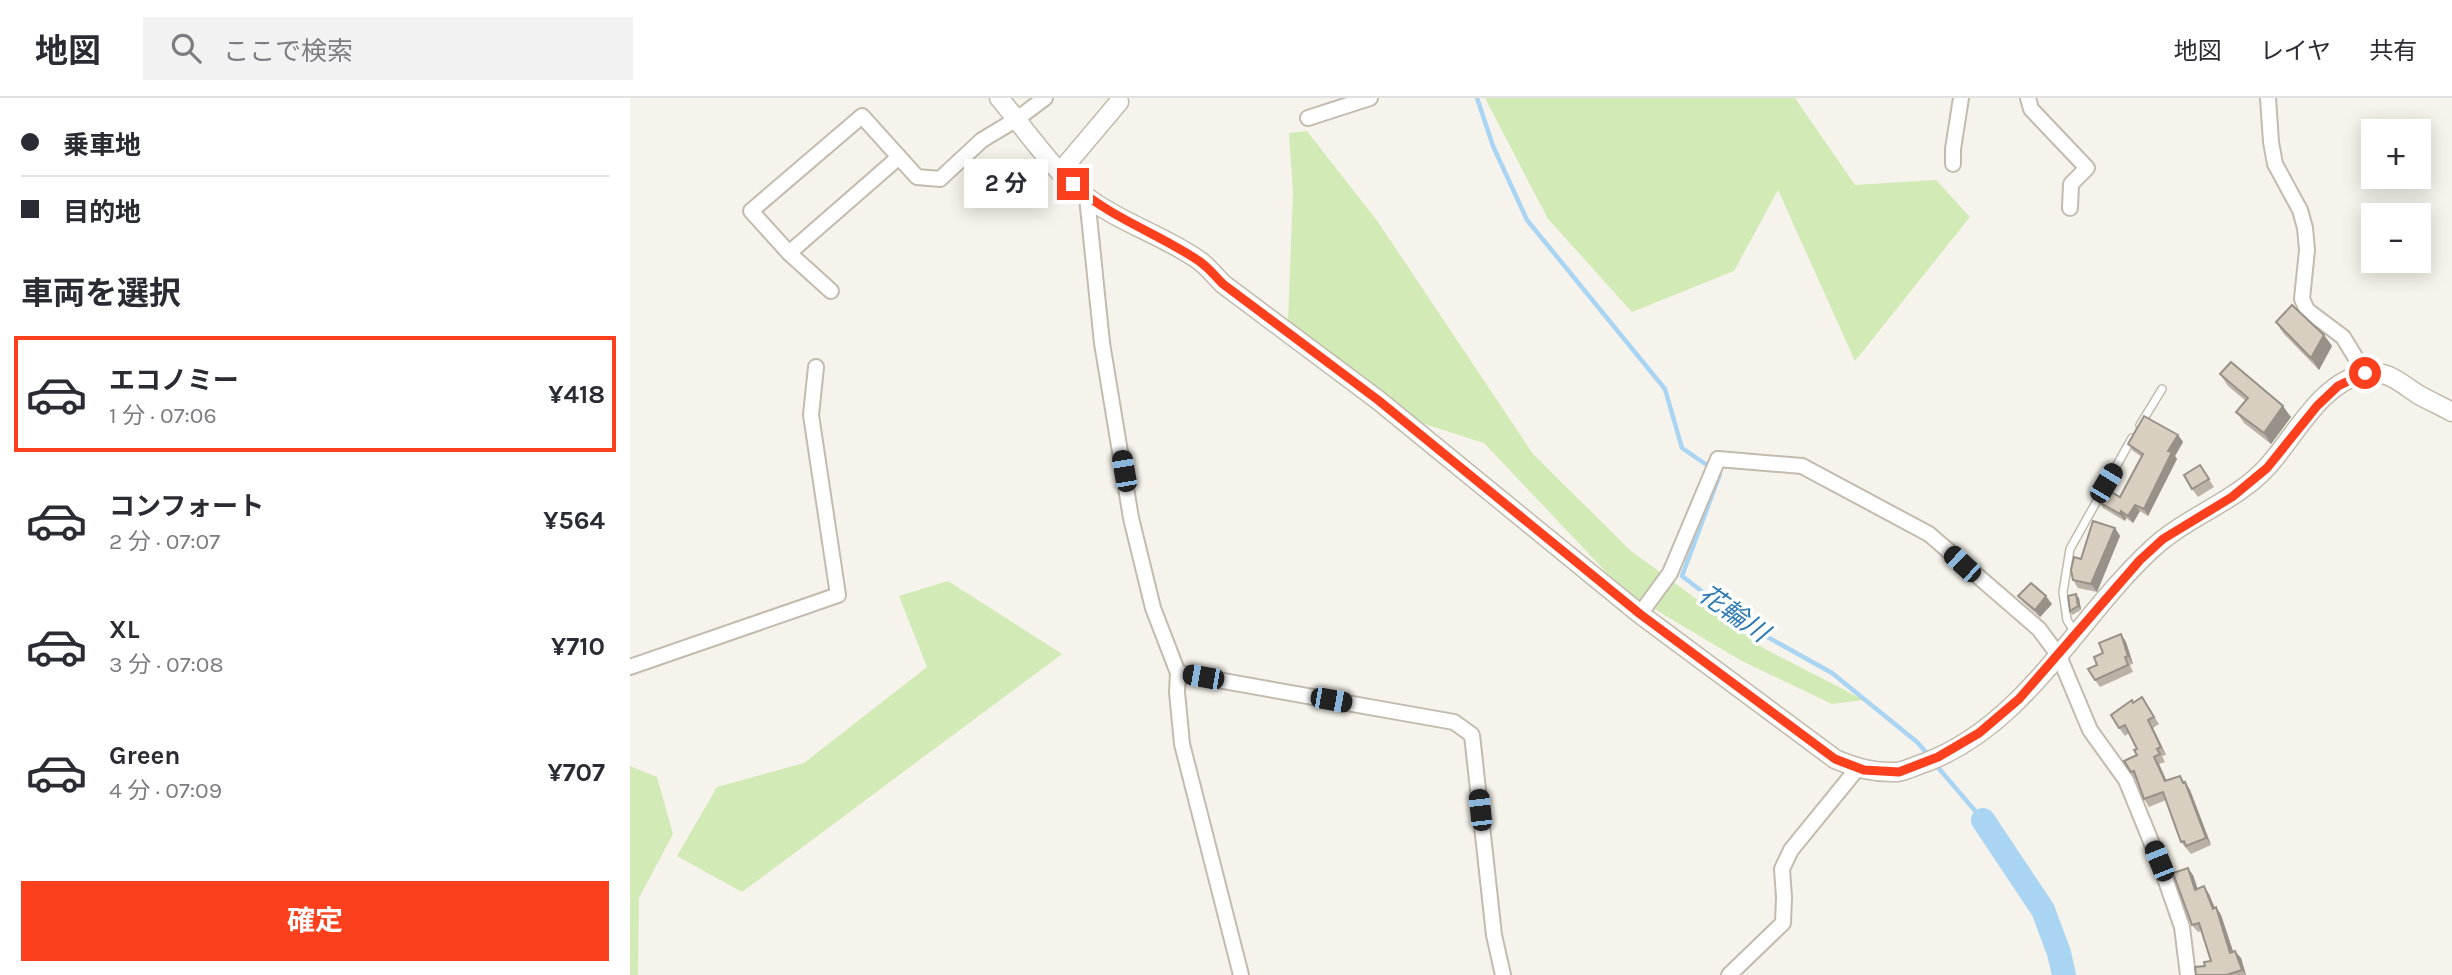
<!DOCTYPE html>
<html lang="ja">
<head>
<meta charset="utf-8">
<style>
  :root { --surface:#fff; --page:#f2f2f3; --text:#2b2b33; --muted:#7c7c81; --line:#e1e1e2; --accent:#fc3f1d }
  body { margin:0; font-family:Karla,"Noto Sans JP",sans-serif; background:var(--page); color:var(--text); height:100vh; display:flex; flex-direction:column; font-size:26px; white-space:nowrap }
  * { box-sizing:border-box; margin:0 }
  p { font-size:23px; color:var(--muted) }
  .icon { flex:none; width:38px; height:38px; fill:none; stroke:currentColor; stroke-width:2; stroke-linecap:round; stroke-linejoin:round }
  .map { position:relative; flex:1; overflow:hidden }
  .drawer { display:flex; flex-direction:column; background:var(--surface); width:630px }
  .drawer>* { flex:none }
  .top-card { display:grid; align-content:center; height:154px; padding:0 21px; background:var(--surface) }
  .fabs { position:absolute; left:1731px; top:21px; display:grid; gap:14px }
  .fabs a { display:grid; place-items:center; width:70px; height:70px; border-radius:0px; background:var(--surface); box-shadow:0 4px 18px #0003; font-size:35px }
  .end { position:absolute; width:32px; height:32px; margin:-16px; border:9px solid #fc3f1d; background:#fff; box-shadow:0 0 0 4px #fff }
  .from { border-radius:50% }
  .bubble { position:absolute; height:49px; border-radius:0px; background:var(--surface); box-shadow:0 4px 18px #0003; font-size:23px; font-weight:700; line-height:49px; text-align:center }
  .car { position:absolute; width:21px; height:42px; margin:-21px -10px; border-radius:9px; box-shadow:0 0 5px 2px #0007; background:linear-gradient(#222 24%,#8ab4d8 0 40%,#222 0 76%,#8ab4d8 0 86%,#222 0) }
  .top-card b { display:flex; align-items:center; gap:24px; height:66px; font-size:26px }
  .top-card b+b { border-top:2px solid var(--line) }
  .top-card i { width:18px; height:18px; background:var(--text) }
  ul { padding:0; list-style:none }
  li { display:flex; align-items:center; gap:21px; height:116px; margin:0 14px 10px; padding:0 7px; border:4px solid transparent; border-radius:0px }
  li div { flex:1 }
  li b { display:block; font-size:26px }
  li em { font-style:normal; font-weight:700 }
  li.on { border-color:var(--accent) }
  li>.icon { width:63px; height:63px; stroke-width:1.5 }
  h2 { padding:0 21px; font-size:32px; line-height:84px }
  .cta { display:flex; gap:14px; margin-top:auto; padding:14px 21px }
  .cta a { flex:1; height:80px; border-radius:0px; background:var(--accent); color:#fff; font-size:28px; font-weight:700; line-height:80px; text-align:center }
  header { display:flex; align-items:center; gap:42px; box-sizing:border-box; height:98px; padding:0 35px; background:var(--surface); border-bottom:2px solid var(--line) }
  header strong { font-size:33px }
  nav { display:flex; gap:38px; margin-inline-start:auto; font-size:24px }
  .search { width:490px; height:63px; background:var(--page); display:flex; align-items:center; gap:18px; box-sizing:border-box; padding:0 24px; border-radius:0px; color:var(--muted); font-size:26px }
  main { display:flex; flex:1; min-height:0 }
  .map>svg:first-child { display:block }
  .green { fill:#d2eab5 }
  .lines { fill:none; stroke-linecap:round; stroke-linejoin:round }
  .stream { stroke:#a9d4f2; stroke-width:4.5 }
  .river { stroke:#a9d4f2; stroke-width:24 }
  .service-casing { stroke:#c2bbae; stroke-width:10 }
  .minor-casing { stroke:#c2bbae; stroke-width:18 }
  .tertiary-casing { stroke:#c2bbae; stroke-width:21 }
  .service { stroke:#fff; stroke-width:7 }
  .minor { stroke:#fff; stroke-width:14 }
  .tertiary { stroke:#fff; stroke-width:18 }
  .wall { fill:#bab2a6 }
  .shaded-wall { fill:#979187 }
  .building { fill:#d8cfc1; stroke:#979187; stroke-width:2 }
  .route { stroke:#fc3f1d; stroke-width:9 }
  .labels { text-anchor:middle; stroke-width:7; stroke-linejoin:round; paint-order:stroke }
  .water-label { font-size:26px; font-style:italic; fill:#2e7ab2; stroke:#fff }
</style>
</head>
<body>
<header>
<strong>地図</strong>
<div class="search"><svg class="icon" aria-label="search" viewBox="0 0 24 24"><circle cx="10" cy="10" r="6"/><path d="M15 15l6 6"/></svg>ここで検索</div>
<nav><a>地図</a><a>レイヤ</a><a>共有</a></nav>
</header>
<main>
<section class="drawer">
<div class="top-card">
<b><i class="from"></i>乗車地</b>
<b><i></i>目的地</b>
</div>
<h2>車両を選択</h2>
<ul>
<li class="on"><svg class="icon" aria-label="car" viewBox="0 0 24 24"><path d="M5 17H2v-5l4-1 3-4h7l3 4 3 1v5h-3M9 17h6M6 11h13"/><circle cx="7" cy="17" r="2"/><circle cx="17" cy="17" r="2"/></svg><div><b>エコノミー</b><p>1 分 · 07:06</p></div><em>¥418</em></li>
<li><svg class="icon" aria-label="car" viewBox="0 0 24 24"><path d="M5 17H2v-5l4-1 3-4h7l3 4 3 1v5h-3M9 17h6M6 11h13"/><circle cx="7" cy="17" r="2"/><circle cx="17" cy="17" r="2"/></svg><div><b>コンフォート</b><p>2 分 · 07:07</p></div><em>¥564</em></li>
<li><svg class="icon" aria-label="car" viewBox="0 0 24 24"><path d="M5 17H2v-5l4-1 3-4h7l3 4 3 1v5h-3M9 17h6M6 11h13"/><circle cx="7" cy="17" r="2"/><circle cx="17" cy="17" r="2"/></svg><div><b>XL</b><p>3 分 · 07:08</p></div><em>¥710</em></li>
<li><svg class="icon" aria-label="car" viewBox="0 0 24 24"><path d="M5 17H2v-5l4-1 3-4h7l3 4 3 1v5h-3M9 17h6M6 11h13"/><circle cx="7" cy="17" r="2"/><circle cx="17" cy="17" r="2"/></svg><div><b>Green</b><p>4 分 · 07:09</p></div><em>¥707</em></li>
</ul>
<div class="cta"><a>確定</a></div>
</section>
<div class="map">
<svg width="1822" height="877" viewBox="0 0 1822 877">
  <rect width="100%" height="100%" fill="#f6f3ec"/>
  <!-- green -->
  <g class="green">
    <path d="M 855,0 L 1165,0 L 1225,87 L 1306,82 L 1340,119 L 1225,263 L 1148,92 L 1104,173 L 1002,214 L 918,121 Z"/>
    <path d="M 677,33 L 748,124 L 903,356 L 1001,453 L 1135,551 L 1234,602 L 1202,606 L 1110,562 L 994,493 L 854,345 L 785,323 L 721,270 L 658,223 L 663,95 L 659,35 Z"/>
    <path d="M 318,483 L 432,556 L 112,794 L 47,758 L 87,689 L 174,665 L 297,569 L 269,498 Z"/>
    <path d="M 0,668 L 27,679 L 43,736 L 9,800 L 8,877 L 0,877 Z"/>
  </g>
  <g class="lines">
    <!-- stream -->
    <g class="stream">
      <path d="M 847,0 L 863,48 L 897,122 L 1035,291 L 1052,350 L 1090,376 L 1052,478 L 1116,527 L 1202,575 L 1287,644 L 1300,659"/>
      <path d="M 1305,666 L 1353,722"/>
    </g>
    <!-- river -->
    <path class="river" d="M 1353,722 L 1413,812 L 1429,855 L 1434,877"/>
    <defs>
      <g id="service">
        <path d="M 1510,327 L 1532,291"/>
        <path d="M 1446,536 L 1437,522 L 1433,494 L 1440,451 L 1502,340"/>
      </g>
      <g id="minor">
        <path d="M 1398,0 L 1401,11 L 1457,70 L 1441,86 L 1440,110"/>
        <path d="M 1638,0 L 1641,44 L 1645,66 L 1670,112 L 1675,130 L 1677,152 L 1672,201 L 1677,212 L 1713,239 L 1735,275"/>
        <path d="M 678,20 L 740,0"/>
        <path d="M 1323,66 L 1323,51 L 1331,0"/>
        <path d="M 457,99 L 472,245 L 501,420 L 523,510 L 548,575 L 547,594 L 552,646 L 611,877"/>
        <path d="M 159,155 L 269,59"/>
        <path d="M 201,193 L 159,155 L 121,113 L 232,18 L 287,79 L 310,81 L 352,42 L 387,21 L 415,0"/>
        <path d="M 1010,516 L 1040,475 L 1088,361 L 1172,368 L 1299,436 L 1409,531 L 1429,558 L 1460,632 L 1496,682 L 1529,763 L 1552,829 L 1558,877"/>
        <path d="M 0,569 L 208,497 L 181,317 L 186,269"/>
        <path d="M 548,575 L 824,624 L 842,637 L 864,837 L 873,877"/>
        <path d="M 1099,877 L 1153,825 L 1154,799 L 1152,771 L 1161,752 L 1227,671"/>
      </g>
      <g id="tertiary">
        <path d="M 369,0 C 397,33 423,73 458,100 C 493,126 535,138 570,163 C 578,169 585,178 593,186 L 748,302 L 1010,516 L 1205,661 C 1226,670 1244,675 1267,674 C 1276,673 1287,667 1297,664 C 1397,625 1447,520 1522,451 C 1557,418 1606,404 1638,368 C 1666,337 1691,284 1736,275 C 1757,271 1773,287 1789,297 C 1800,303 1811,308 1822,314"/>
        <path d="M 430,74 L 489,4"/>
      </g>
    </defs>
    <!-- service casing -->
    <use href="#service" class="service-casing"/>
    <!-- minor casing -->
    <use href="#minor" class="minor-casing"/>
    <!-- tertiary casing -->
    <use href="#tertiary" class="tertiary-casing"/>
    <!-- service -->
    <use href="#service" class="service"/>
    <!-- minor -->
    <use href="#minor" class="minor"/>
    <!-- tertiary -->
    <use href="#tertiary" class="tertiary"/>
  </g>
  <!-- wall -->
  <g class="wall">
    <path d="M 1646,224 L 1694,237 L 1702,248 L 1689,272 L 1653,235 Z"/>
    <path d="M 1590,276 L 1661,319 L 1641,346 L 1614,325 L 1606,314 L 1616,303 L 1598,288 Z"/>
    <path d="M 1548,337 L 1553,344 L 1545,358 L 1547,361 L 1518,418 L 1510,413 L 1503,425 L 1496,420 L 1495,423 L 1473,410 L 1469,404 L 1490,399 L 1512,359 L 1503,353 L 1498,346 Z"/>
    <path d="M 1570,367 L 1584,389 L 1568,399 L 1562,391 Z"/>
    <path d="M 1485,430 L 1490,438 L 1467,494 L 1448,490 L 1443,482 L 1451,461 Z"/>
    <path d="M 1388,498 L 1422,506 L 1410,519 L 1394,505 Z"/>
    <path d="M 1449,500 L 1451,512 L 1442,517 L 1440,513 Z"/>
    <path d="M 1491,536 L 1496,544 L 1503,566 L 1500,567 L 1503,574 L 1470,589 L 1465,582 L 1467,567 L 1473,555 Z"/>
    <path d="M 1512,599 L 1529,626 L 1523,630 L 1536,657 L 1532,658 L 1535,664 L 1529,666 L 1537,683 L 1550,678 L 1560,692 L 1581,747 L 1561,756 L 1551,744 L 1536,702 L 1519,709 L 1514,701 L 1506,682 L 1501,674 L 1507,657 L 1507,651 L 1499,635 L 1495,638 L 1489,630 L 1503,604 Z"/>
    <path d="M 1563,777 L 1568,791 L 1579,796 L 1585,810 L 1586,809 L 1591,817 L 1603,854 L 1611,860 L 1616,877 L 1566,877 L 1575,868 L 1581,863 L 1571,833 L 1568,834 L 1562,827 Z"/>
  </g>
  <!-- shaded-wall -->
  <g class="shaded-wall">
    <path d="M 1694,237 L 1702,248 L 1689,272 L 1681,260 Z"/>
    <path d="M 1653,308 L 1661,319 L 1641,346 L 1634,335 Z"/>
    <path d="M 1548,337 L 1553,344 L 1545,358 L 1547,361 L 1518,418 L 1514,411 L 1538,353 Z"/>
    <path d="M 1505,407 L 1510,413 L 1503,425 L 1498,418 Z"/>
    <path d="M 1491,413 L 1496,420 L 1495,423 L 1490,416 Z"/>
    <path d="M 1485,430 L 1490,438 L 1467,494 L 1461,486 Z"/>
    <path d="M 1446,496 L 1449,500 L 1451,512 L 1448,508 Z"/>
    <path d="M 1416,498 L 1422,506 L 1410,519 L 1405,512 Z"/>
    <path d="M 1491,536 L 1496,544 L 1503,566 L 1498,558 Z"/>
    <path d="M 1518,622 L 1523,630 L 1536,657 L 1531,649 Z"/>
    <path d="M 1524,659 L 1529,666 L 1540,691 L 1535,683 Z"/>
    <path d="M 1555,684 L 1560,692 L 1581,747 L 1576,740 Z"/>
    <path d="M 1558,770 L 1563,777 L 1570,799 L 1565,792 Z"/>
    <path d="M 1574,788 L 1579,796 L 1588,818 L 1583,811 Z"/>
    <path d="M 1586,809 L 1591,817 L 1606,862 L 1600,855 Z"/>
    <path d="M 1605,853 L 1611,860 L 1616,877 L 1612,872 Z"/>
  </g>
  <!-- building -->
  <g class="building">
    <path d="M 1662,207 L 1694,237 L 1681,260 L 1646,224 Z"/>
    <path d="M 1601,264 L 1653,308 L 1634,335 L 1606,314 L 1618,300 L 1590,276 Z"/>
    <path d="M 1514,318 L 1548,337 L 1538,353 L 1542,354 L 1514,411 L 1505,407 L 1498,418 L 1491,413 L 1490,416 L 1469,404 L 1476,391 L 1490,399 L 1513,356 L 1498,346 Z"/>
    <path d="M 1570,367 L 1579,381 L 1562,391 L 1554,377 Z"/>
    <path d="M 1463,423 L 1485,430 L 1461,486 L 1443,482 L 1441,472 L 1444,459 L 1451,461 Z"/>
    <path d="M 1401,485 L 1416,498 L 1405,512 L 1388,498 Z"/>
    <path d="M 1446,496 L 1448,508 L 1440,513 L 1438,498 Z"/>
    <path d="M 1491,536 L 1498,558 L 1495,559 L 1498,567 L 1465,582 L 1458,571 L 1467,567 L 1464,559 L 1473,555 L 1469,545 Z"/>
    <path d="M 1512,599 L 1524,619 L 1518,622 L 1531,649 L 1527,651 L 1530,656 L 1524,659 L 1535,683 L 1550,678 L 1553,685 L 1555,684 L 1576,740 L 1556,748 L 1554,743 L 1551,744 L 1533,694 L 1514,701 L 1504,673 L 1501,674 L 1494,663 L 1507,657 L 1504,652 L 1507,651 L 1495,627 L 1489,630 L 1481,617 L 1502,602 L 1503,605 Z"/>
    <path d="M 1558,770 L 1565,792 L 1574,788 L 1583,811 L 1586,809 L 1600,855 L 1605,853 L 1612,872 L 1596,877 L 1566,877 L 1565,869 L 1575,868 L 1574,864 L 1581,863 L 1569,825 L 1562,827 L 1543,775 Z"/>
  </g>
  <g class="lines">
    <!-- route -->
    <path class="route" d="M 443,86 C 480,120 528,135 569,163 C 578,169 585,178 593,186 L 748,302 L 1010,516 L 1205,661 L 1234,672 L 1269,674 L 1308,659 L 1349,635 L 1389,601 L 1510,462 L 1533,441 L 1602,399 L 1637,370 L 1687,308 L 1708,288 L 1735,275"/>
  </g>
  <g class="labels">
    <!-- water labels -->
    <g class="water-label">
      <text transform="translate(1104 515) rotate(35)" y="9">花輪川</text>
    </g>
  </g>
</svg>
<div class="fabs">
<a>+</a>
<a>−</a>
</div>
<i class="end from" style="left:1735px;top:275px"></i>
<i class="end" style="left:443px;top:86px"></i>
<div class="bubble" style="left:334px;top:61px;width:84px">2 分</div>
<i class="car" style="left:494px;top:373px;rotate:350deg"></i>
<i class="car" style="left:1476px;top:385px;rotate:31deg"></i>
<i class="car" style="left:1332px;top:466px;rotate:313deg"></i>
<i class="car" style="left:573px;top:579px;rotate:280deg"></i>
<i class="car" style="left:701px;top:602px;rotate:100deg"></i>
<i class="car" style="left:850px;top:712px;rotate:354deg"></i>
<i class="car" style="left:1529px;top:763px;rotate:338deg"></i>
</div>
</main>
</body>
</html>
